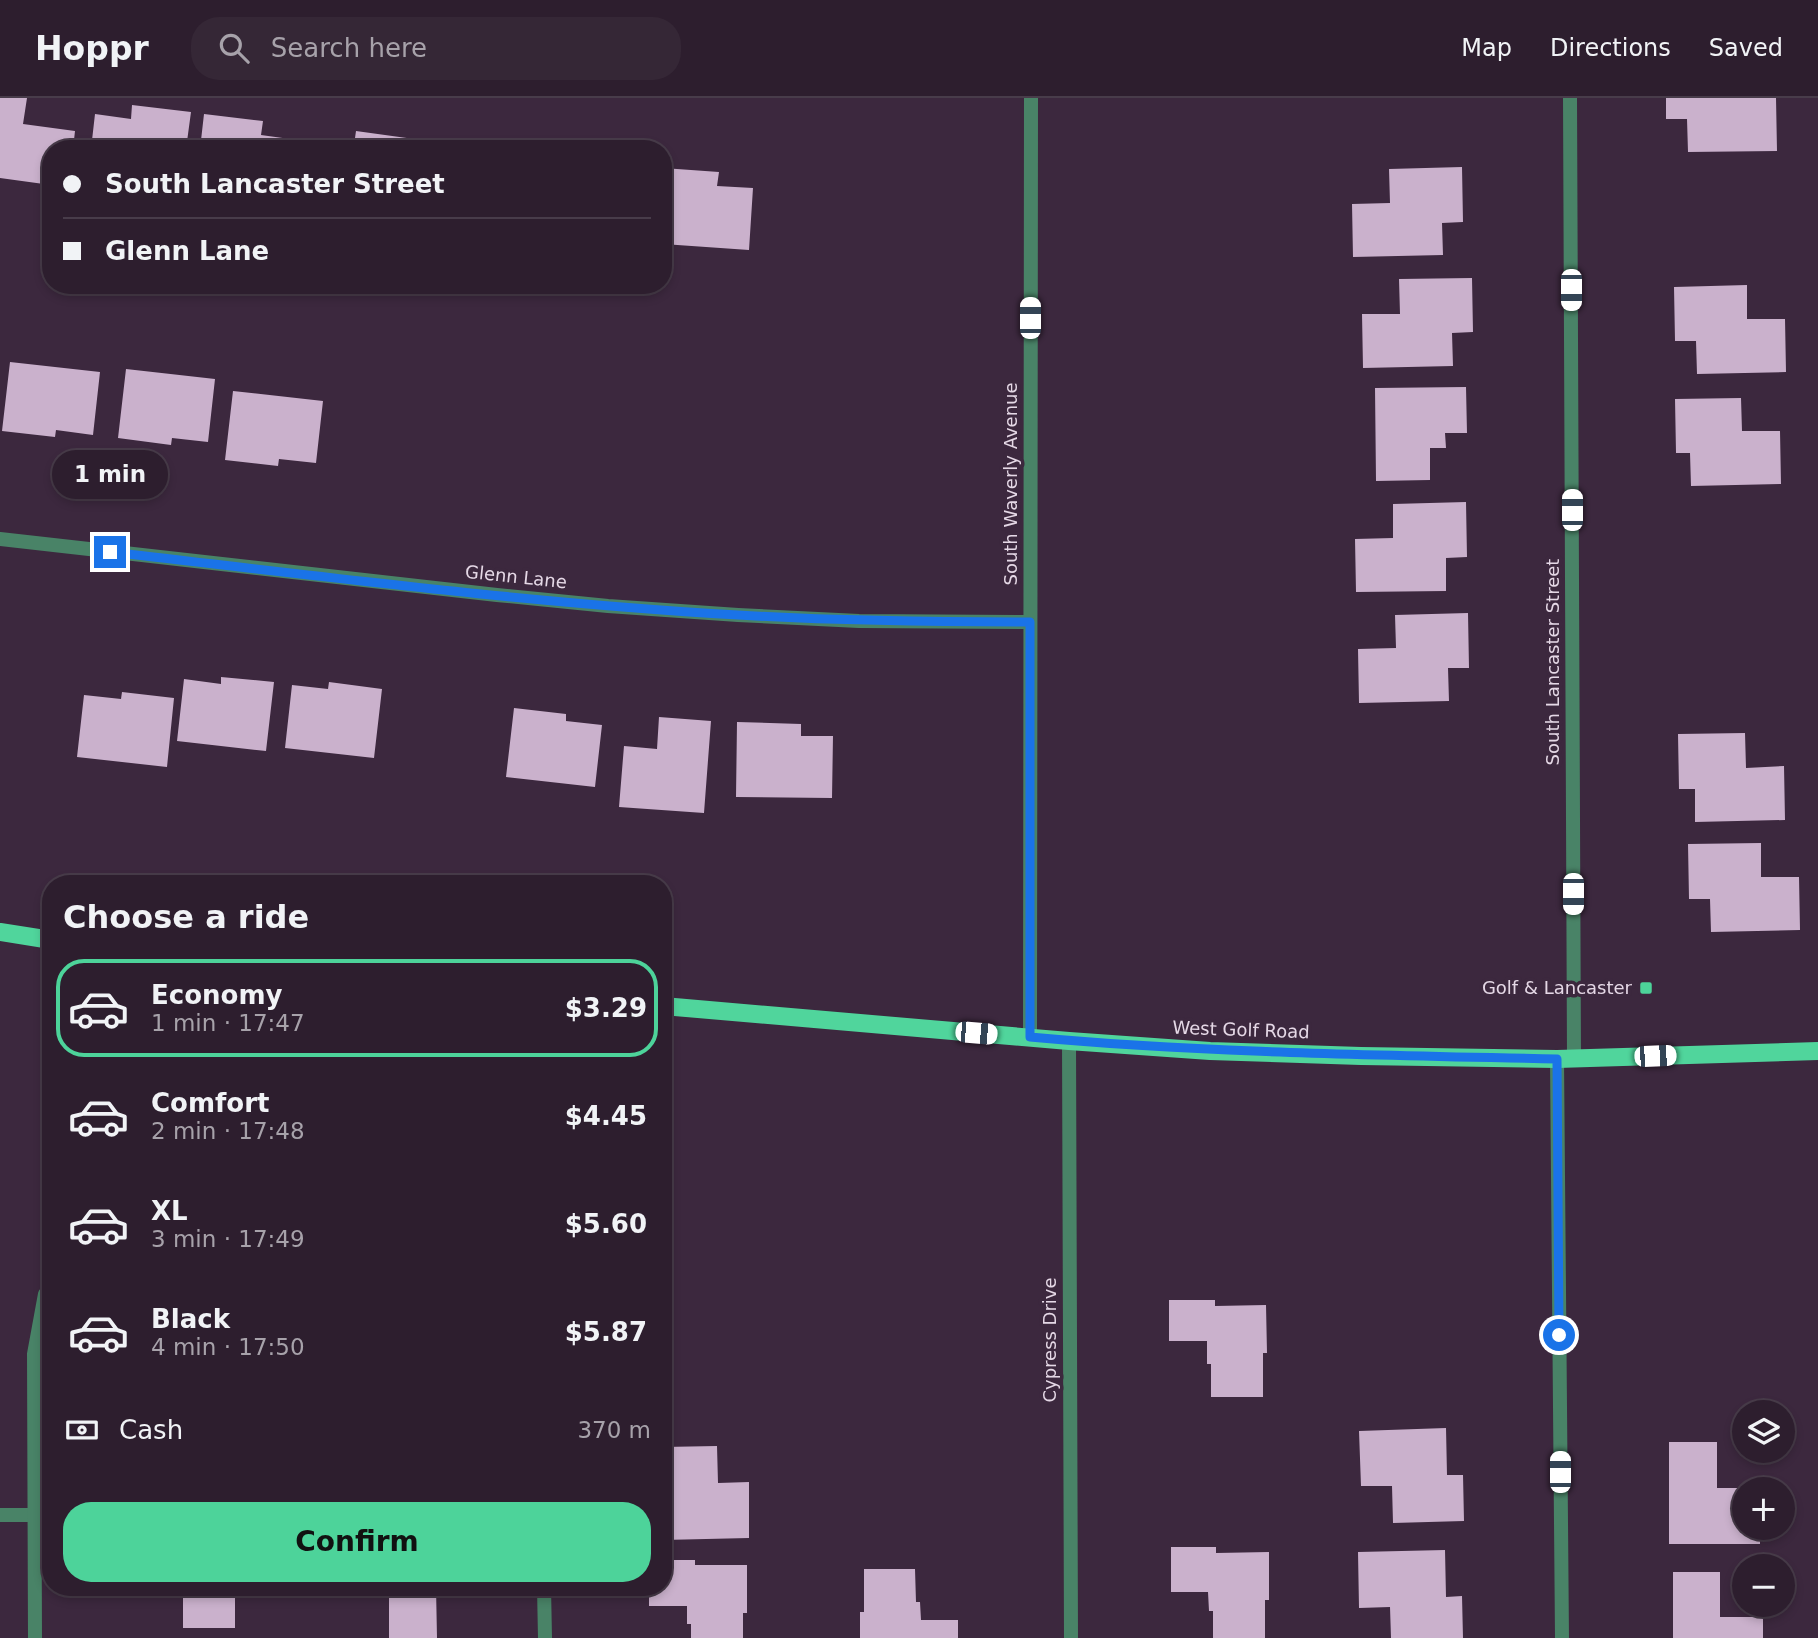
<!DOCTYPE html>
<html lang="en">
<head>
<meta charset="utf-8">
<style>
  :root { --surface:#2d1e2e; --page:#352736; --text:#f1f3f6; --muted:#a7a2aa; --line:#483c4a; --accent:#4dd39a }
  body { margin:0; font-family:"DejaVu Sans",sans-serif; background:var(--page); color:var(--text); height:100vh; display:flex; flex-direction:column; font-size:26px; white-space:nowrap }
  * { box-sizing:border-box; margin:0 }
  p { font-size:23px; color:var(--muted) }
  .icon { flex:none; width:38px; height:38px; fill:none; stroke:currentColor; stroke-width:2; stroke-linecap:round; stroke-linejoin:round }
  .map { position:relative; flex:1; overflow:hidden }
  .details { position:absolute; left:42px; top:777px; width:630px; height:721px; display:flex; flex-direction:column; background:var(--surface); border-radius:28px; box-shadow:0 4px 10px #0003,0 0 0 2px var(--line) }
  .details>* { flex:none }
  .guide { position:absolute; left:42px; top:42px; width:630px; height:154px; border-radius:28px; box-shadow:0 4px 10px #0003,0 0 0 2px var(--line); display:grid; align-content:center; height:154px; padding:0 21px; background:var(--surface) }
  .fabs { position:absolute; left:1732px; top:1302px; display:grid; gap:14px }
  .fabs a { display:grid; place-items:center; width:63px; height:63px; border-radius:50%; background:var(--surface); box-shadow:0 4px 10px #0003,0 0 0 2px var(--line); font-size:35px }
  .end { position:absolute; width:32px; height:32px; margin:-16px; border:9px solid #1a73e8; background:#fff; box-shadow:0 0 0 4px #fff }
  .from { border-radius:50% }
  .bubble { position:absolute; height:49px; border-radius:24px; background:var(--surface); box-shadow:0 4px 10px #0003,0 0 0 2px var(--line); font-size:23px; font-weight:600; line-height:49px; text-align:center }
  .car { position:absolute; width:21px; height:42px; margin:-21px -10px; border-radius:9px; box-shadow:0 0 5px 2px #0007; background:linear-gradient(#fff 24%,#345 0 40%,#fff 0 76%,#345 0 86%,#fff 0) }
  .guide b { display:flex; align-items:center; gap:24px; height:66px; font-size:26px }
  .guide b+b { border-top:2px solid var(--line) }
  .guide i { width:18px; height:18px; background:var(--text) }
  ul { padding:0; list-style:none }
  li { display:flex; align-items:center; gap:21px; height:98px; margin:0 14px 10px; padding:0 7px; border:4px solid transparent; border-radius:28px }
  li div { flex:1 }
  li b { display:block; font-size:26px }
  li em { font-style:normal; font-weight:600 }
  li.on { border-color:var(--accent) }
  li>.icon { width:63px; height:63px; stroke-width:1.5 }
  h2 { padding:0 21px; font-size:32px; line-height:84px }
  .pay { display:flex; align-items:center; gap:18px; height:77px; padding:0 21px; font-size:26px }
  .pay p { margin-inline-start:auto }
  .cta { display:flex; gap:14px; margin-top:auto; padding:14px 21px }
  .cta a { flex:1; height:80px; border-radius:28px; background:var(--accent); color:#111; font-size:28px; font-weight:600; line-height:80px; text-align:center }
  header { display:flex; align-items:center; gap:42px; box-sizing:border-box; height:98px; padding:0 35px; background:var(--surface); border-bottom:2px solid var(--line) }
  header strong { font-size:33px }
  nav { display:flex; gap:38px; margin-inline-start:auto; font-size:24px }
  .search { width:490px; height:63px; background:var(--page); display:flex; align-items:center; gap:18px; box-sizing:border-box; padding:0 24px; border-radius:28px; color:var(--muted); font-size:26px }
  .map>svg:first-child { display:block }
  .building { fill:#cab1cc }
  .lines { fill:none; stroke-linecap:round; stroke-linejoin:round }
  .street { stroke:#498367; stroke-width:14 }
  .primary { stroke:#50d59c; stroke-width:18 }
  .route { stroke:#1a73e8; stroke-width:9 }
  .poi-dot { fill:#4dd39a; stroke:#3c283e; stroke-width:2.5 }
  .labels { text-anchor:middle; stroke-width:7; stroke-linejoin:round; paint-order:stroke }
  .street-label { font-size:18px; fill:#e5d8e6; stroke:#3c283e }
  .poi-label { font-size:18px; fill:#e5d8e6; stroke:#3c283e; text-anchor:end }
</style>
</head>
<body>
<header>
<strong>Hoppr</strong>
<div class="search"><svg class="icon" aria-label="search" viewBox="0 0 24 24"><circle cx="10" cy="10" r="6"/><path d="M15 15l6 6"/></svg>Search here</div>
<nav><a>Map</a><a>Directions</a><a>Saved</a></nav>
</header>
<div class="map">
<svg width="1818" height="1540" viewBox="0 0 1818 1540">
  <rect width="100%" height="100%" fill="#3c283e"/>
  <!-- building -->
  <g class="building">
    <path d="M 0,0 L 27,0 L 23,26 L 75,33 L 73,51 L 51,51 L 51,87 L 0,80 Z"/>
    <path d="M 1666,0 L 1776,0 L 1777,53 L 1688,54 L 1687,21 L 1666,21 Z"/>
    <path d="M 132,7 L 191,14 L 186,51 L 91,51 L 95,16 L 131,21 Z"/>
    <path d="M 204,16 L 263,23 L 261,37 L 297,42 L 296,51 L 200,51 Z"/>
    <path d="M 356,33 L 414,41 L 413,51 L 317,51 L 318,42 L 354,47 Z"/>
    <path d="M 1462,69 L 1463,124 L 1442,125 L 1443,157 L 1353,159 L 1352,106 L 1390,105 L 1389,71 Z"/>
    <path d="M 663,70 L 719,74 L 717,88 L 753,90 L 749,152 L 663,146 Z"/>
    <path d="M 1472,180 L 1473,234 L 1452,235 L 1453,268 L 1363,270 L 1362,216 L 1400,216 L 1399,181 Z"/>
    <path d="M 1747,187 L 1747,221 L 1785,221 L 1786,274 L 1697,276 L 1696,243 L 1675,243 L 1674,189 Z"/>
    <path d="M 10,264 L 100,274 L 93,337 L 56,332 L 55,339 L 2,333 Z"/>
    <path d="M 126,271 L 215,281 L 208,344 L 172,340 L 171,347 L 118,340 Z"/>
    <path d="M 1466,289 L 1467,335 L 1445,335 L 1446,350 L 1430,350 L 1430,382 L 1376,383 L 1375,290 Z"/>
    <path d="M 233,293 L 323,303 L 316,365 L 279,361 L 278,368 L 225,362 Z"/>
    <path d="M 1741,300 L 1742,333 L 1780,333 L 1781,386 L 1691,388 L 1690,355 L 1676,355 L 1675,301 Z"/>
    <path d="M 1466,404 L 1467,459 L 1446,460 L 1446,493 L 1356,494 L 1355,441 L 1393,440 L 1393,406 Z"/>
    <path d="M 1468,515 L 1469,570 L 1448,570 L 1449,603 L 1359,605 L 1358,551 L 1396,550 L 1395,517 Z"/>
    <path d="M 221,579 L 274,584 L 266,653 L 177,643 L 184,581 L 221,586 Z"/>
    <path d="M 329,584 L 382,591 L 374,660 L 285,650 L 292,587 L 328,591 Z"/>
    <path d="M 122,594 L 174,600 L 167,669 L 77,659 L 84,597 L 121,601 Z"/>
    <path d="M 514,610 L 566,616 L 566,623 L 602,627 L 595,689 L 506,679 Z"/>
    <path d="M 659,619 L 711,623 L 704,715 L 619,709 L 624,648 L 657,651 Z"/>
    <path d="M 737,624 L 801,626 L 801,638 L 833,638 L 832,700 L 736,699 Z"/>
    <path d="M 1745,635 L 1746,670 L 1784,668 L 1785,722 L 1695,724 L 1695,691 L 1679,691 L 1678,636 Z"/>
    <path d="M 1761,745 L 1761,779 L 1799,779 L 1800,832 L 1711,834 L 1710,801 L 1689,801 L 1688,746 Z"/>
    <path d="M 1169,1202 L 1215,1202 L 1215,1208 L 1266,1207 L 1267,1255 L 1263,1255 L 1263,1299 L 1211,1299 L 1211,1266 L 1207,1266 L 1207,1243 L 1169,1243 Z"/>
    <path d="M 1446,1330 L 1447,1377 L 1463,1377 L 1464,1423 L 1393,1425 L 1392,1388 L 1361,1388 L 1359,1333 Z"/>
    <path d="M 1669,1344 L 1717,1344 L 1717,1390 L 1745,1390 L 1745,1430 L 1760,1430 L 1760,1446 L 1669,1446 Z"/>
    <path d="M 717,1348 L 718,1385 L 749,1384 L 749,1440 L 663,1442 L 663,1349 Z"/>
    <path d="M 1171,1449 L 1216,1449 L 1216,1455 L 1269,1454 L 1269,1502 L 1265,1502 L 1265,1540 L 1213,1540 L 1213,1513 L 1209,1513 L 1208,1494 L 1171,1494 Z"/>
    <path d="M 1445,1452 L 1446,1499 L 1462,1498 L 1463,1540 L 1391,1540 L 1390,1509 L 1359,1510 L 1358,1454 Z"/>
    <path d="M 663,1462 L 695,1462 L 695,1467 L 747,1467 L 747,1515 L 743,1515 L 743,1540 L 691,1540 L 691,1526 L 687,1526 L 687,1508 L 649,1508 L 649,1489 L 663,1489 Z"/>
    <path d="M 864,1471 L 915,1471 L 916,1504 L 920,1504 L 921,1522 L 958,1522 L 958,1540 L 860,1540 L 860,1514 L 864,1514 Z"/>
    <path d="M 1673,1474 L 1720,1474 L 1720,1519 L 1763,1519 L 1763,1540 L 1673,1540 Z"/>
    <path d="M 178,1489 L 235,1489 L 235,1530 L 183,1530 L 183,1497 L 178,1497 Z"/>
    <path d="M 346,1489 L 436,1489 L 437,1540 L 389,1540 L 389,1499 L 346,1500 Z"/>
  </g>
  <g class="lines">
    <!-- street -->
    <g class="street">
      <path d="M 1570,0 L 1574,961"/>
      <path d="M 0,441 L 497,497 L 608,508 L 738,517 L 859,523 L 1030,524"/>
      <path d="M 1030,939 L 1031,0"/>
      <path d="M 1069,943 L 1071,1540"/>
      <path d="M 1557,961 L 1562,1540"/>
      <path d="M 0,1417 L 34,1417"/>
      <path d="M 544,1489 L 545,1540"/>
      <path d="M 35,1540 L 34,1256 L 45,1196 L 51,1198"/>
    </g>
    <!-- primary -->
    <g class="primary">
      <path d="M 0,834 L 51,842"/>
      <path d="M 663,908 L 1069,943 L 1210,953 L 1361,958 L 1557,961 L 1818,953"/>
    </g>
  </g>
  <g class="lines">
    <!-- route -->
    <path class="route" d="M 110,454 C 319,478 528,505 738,517 C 835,523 933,524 1030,524 L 1030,939 C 1205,955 1381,957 1557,961 L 1559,1237"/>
  </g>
  <!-- markers -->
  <rect class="poi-dot" x="1639" y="883" width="14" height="14" rx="3.5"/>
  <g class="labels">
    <!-- street labels -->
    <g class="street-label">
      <text transform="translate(1011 386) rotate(-90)" y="6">South Waverly Avenue</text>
      <text transform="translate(516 479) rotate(6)" y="6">Glenn Lane</text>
      <text transform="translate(1553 564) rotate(-90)" y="6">South Lancaster Street</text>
      <text transform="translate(1241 932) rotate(2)" y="6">West Golf Road</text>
      <text transform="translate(1050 1242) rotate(-90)" y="6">Cypress Drive</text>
    </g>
    <!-- poi labels -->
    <g class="poi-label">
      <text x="1632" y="896">Golf &amp; Lancaster</text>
    </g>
  </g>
</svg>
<div class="fabs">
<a><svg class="icon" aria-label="layers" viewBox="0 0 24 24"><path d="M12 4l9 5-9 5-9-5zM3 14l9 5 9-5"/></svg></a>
<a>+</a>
<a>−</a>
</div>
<i class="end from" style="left:1559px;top:1237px"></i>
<i class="end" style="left:110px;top:454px"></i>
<div class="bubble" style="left:52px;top:352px;width:116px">1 min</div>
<i class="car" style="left:1571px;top:192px;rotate:180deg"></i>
<i class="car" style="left:1030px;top:220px;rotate:0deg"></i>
<i class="car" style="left:1572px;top:412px;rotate:0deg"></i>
<i class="car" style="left:1573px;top:796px;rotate:180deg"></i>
<i class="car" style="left:976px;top:935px;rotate:95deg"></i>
<i class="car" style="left:1655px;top:958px;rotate:88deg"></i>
<i class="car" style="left:1560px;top:1374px;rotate:0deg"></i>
<div class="guide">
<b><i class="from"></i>South Lancaster Street</b>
<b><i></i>Glenn Lane</b>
</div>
<section class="details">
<h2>Choose a ride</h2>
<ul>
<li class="on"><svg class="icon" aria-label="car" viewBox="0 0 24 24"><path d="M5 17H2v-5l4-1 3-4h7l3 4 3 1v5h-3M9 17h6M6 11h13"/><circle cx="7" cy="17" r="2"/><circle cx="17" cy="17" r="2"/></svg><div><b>Economy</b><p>1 min · 17:47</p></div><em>$3.29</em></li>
<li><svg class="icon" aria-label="car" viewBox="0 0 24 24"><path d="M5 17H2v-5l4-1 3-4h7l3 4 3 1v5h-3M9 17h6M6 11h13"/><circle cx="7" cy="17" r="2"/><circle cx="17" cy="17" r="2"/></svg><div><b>Comfort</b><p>2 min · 17:48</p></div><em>$4.45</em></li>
<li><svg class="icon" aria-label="car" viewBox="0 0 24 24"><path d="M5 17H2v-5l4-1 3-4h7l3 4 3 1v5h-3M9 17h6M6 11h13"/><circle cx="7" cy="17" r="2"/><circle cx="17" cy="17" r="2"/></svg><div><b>XL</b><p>3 min · 17:49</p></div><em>$5.60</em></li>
<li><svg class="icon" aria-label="car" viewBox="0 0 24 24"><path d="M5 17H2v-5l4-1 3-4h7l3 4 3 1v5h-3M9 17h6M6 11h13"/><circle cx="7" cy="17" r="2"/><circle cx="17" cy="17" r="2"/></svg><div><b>Black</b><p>4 min · 17:50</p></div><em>$5.87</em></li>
</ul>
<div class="pay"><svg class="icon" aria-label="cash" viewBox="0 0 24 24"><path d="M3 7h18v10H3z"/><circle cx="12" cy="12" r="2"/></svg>Cash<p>370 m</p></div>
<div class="cta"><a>Confirm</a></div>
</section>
</div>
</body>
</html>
